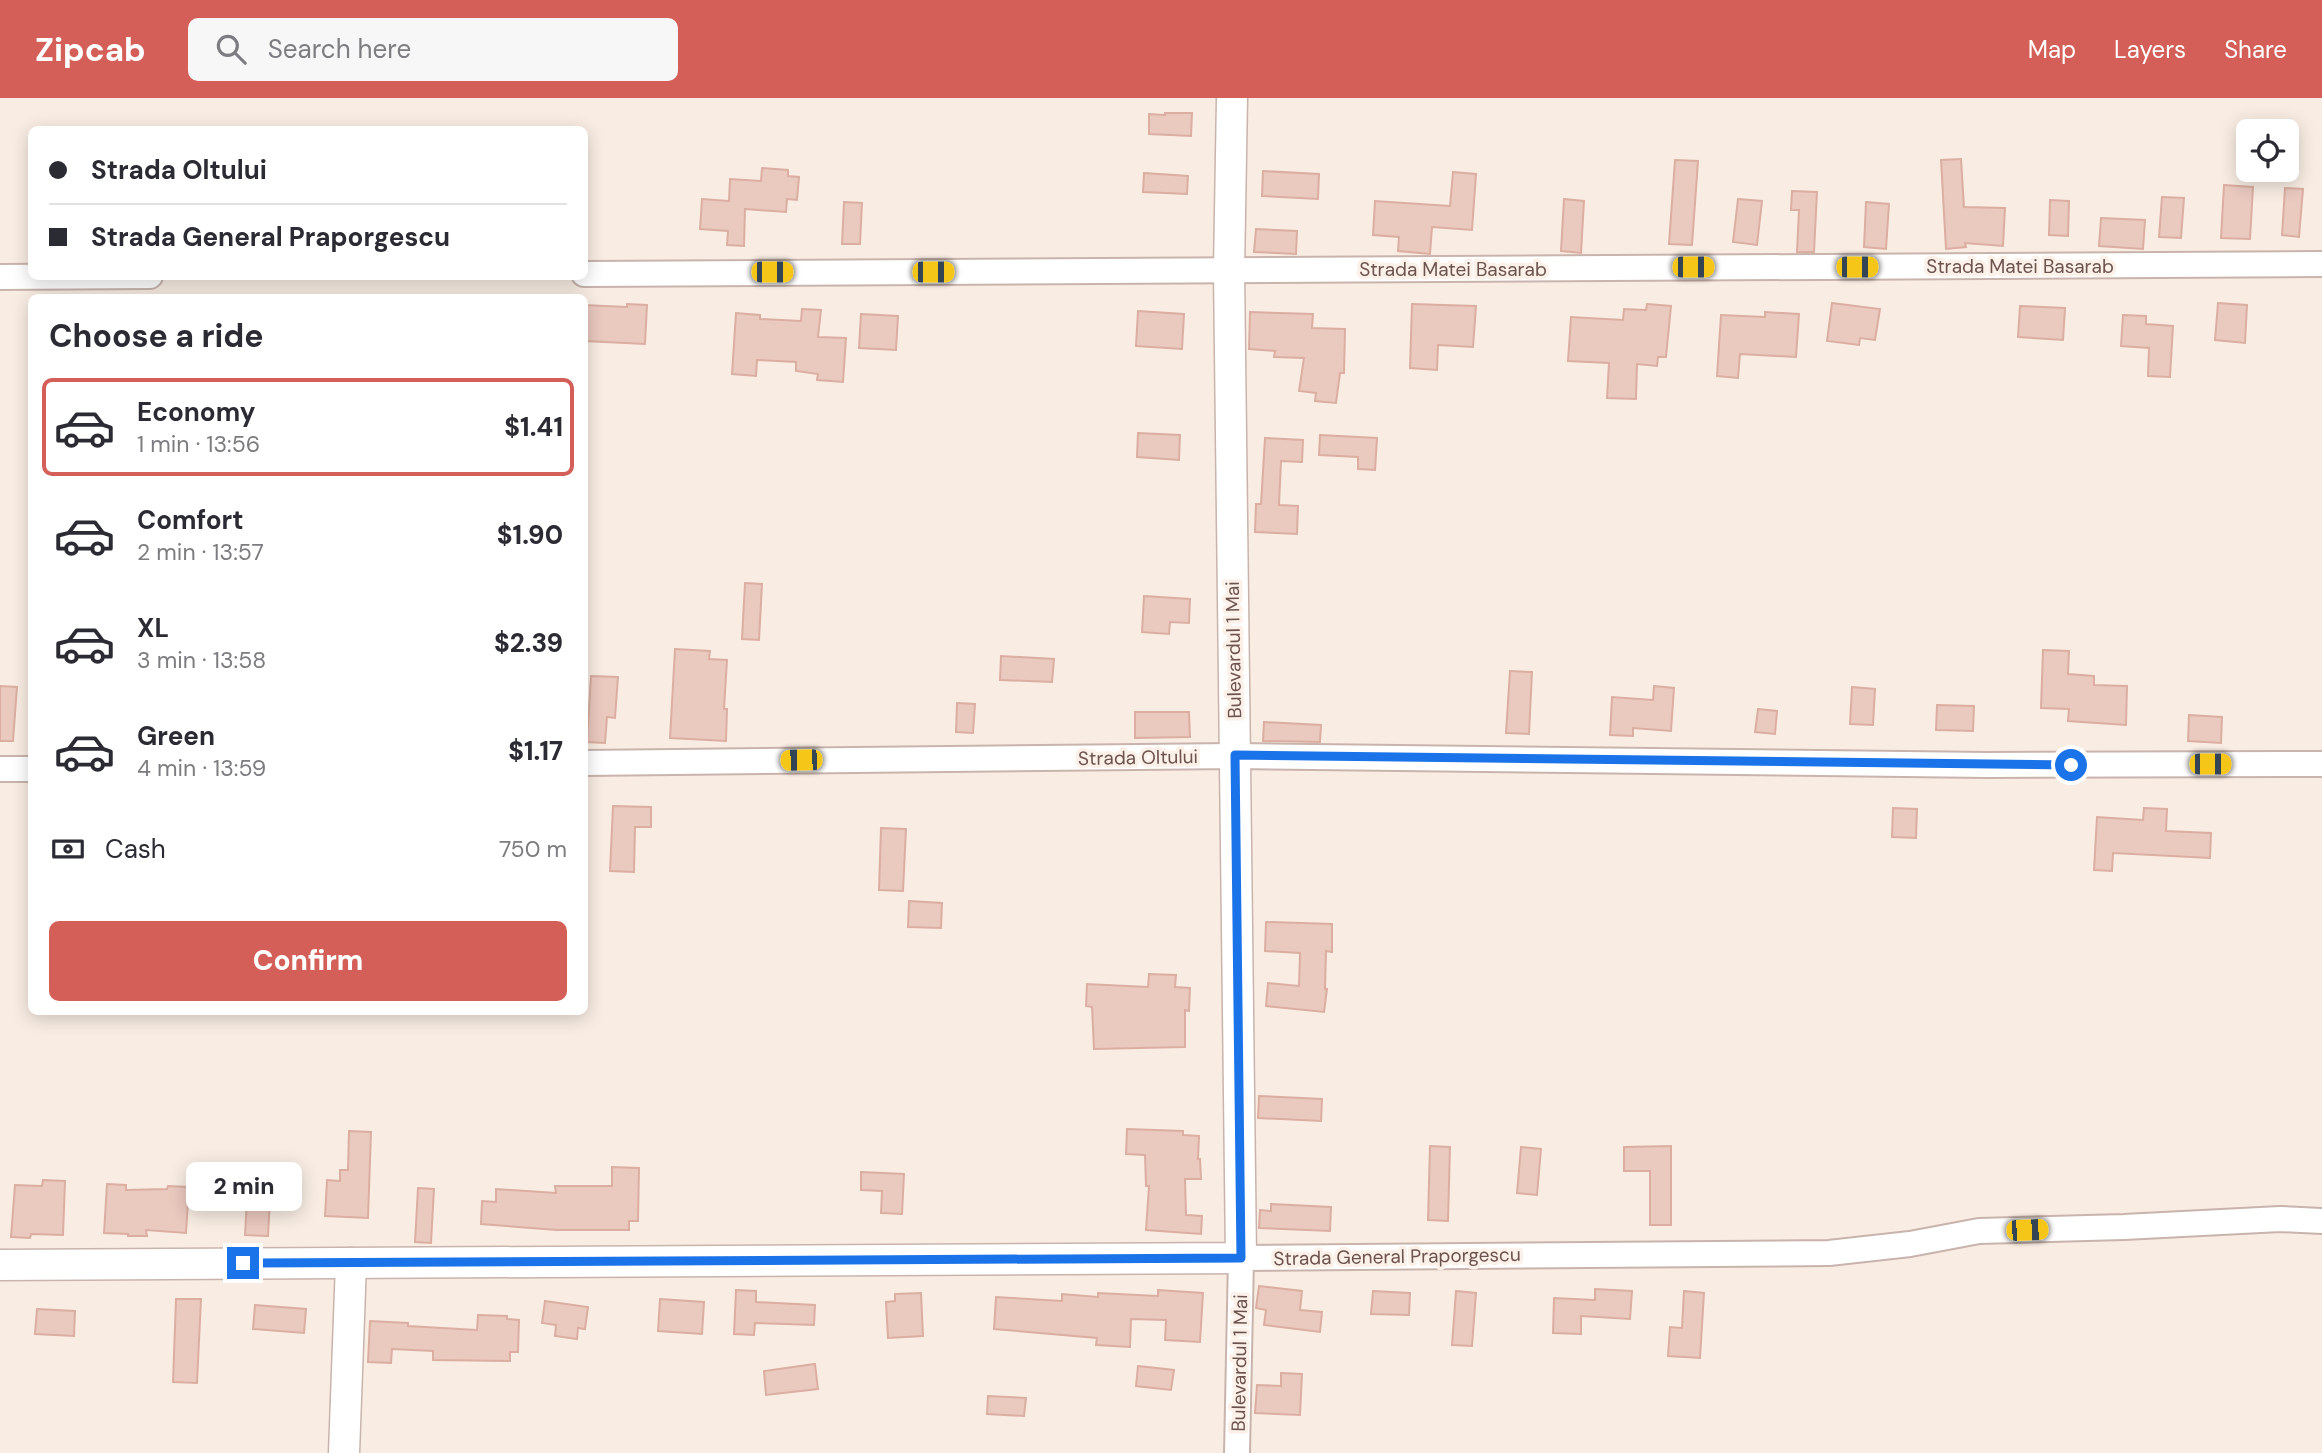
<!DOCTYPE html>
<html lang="en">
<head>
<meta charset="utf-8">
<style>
  :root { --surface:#fff; --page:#f7f7f7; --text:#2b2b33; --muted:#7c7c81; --line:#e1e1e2; --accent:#d35f58 }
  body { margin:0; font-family:"DM Sans",sans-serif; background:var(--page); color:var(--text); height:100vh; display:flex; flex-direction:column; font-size:26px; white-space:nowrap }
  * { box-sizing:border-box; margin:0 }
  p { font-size:23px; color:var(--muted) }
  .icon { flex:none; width:38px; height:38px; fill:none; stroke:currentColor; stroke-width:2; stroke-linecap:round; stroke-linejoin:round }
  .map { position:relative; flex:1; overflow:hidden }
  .drawer { position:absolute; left:28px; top:196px; width:560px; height:721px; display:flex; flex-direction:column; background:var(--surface); border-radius:10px; box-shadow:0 4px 18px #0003 }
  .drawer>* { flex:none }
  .guide { position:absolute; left:28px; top:28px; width:560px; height:154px; border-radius:10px; box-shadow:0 4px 18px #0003; display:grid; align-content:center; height:154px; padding:0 21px; background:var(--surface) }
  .fabs { position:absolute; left:2236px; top:21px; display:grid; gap:14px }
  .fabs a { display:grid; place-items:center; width:63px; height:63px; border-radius:10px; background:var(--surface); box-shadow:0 4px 18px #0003; font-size:35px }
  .end { position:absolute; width:32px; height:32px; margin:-16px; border:9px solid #1a73e8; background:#fff; box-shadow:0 0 0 4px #fff }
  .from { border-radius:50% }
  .bubble { position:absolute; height:49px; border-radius:10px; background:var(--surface); box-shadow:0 4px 18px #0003; font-size:23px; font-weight:800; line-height:49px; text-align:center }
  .car { position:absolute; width:21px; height:42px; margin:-21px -10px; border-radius:9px; box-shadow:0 0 5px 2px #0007; background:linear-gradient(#f5c518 24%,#345 0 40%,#f5c518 0 76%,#345 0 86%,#f5c518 0) }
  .guide b { display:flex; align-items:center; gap:24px; height:66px; font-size:26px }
  .guide b+b { border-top:2px solid var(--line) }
  .guide i { width:18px; height:18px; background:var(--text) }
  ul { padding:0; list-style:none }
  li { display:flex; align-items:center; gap:21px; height:98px; margin:0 14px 10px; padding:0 7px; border:4px solid transparent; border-radius:10px }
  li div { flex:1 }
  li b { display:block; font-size:26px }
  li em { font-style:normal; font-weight:800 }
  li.selected { border-color:var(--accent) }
  li>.icon { width:63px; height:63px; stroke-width:1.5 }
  h2 { padding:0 21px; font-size:32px; line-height:84px }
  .pay { display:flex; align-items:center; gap:18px; height:77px; padding:0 21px; font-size:26px }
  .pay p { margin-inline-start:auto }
  .primary-button { display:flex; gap:14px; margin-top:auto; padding:14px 21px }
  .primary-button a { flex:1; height:80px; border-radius:10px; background:var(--accent); color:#fff; font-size:28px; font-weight:800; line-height:80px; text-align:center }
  header { display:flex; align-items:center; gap:42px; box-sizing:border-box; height:98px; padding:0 35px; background:var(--accent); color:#fff }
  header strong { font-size:33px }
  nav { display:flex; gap:38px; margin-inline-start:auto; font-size:24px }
  .search { width:490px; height:63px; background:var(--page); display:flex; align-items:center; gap:18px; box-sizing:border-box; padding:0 24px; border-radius:10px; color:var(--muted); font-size:26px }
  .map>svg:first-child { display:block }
  .building { fill:#eac9bf; stroke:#dbaea1; stroke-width:2 }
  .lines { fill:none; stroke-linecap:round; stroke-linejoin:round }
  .minor-casing { stroke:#c8b4ac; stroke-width:28 }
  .tertiary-casing { stroke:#c8b4ac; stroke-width:33 }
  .minor { stroke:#fff; stroke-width:24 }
  .tertiary { stroke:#fff; stroke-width:30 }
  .route { stroke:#1a73e8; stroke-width:9 }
  .labels { text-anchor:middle; stroke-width:7; stroke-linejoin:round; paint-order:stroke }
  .street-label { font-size:19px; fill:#6d534d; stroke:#fcf1e9 }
</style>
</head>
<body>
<header>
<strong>Zipcab</strong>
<div class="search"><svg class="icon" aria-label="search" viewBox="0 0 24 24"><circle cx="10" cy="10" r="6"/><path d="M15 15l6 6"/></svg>Search here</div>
<nav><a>Map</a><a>Layers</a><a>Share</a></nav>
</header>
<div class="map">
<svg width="2322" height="1355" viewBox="0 0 2322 1355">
  <rect width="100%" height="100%" fill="#f9ede3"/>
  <!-- building -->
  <g class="building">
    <path d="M 1165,15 L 1192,15 L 1191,38 L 1149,36 L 1149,16 L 1165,17 Z"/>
    <path d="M 1961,61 L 1964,109 L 2005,110 L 2003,148 L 1965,145 L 1966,149 L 1946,151 L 1941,62 Z"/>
    <path d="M 1675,62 L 1698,63 L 1692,147 L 1669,146 Z"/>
    <path d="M 762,70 L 788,72 L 788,78 L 799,79 L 797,102 L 787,101 L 786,114 L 745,111 L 744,148 L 727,147 L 728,133 L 700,131 L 702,101 L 729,103 L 730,81 L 761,83 Z"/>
    <path d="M 1263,73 L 1319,76 L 1318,101 L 1262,98 Z"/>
    <path d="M 1453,74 L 1476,76 L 1472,132 L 1432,129 L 1430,156 L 1398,153 L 1399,139 L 1373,137 L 1375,103 L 1450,108 Z"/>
    <path d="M 1144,75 L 1188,78 L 1187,96 L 1143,94 Z"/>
    <path d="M 2224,87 L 2253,89 L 2250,141 L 2221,140 Z"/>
    <path d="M 2285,90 L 2303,91 L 2299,139 L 2282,137 Z"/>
    <path d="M 1792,93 L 1817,94 L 1814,154 L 1797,154 L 1799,112 L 1791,112 Z"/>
    <path d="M 2162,99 L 2184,100 L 2181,140 L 2159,139 Z"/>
    <path d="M 1564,101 L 1584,103 L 1581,155 L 1561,153 Z"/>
    <path d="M 1738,101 L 1762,103 L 1757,147 L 1733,144 Z"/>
    <path d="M 2050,102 L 2069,103 L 2068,138 L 2049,137 Z"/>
    <path d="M 844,104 L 862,105 L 860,146 L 842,146 Z"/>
    <path d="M 1866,104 L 1889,106 L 1886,151 L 1864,149 Z"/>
    <path d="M 2101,120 L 2145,122 L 2143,151 L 2099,148 Z"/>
    <path d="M 1256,131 L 1297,133 L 1296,156 L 1254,154 Z"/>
    <path d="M 1832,205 L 1880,211 L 1875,242 L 1860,240 L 1859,247 L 1827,243 Z"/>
    <path d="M 2218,205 L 2247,207 L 2245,245 L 2215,242 Z"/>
    <path d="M 627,206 L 647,207 L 645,246 L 584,243 L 584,207 L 627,209 Z"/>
    <path d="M 1412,206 L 1476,208 L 1473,249 L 1438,247 L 1437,272 L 1410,270 Z"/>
    <path d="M 1647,206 L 1671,208 L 1666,259 L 1658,259 L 1657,268 L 1637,266 L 1636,301 L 1607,300 L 1609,265 L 1568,263 L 1571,219 L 1623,222 L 1624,211 L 1646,212 Z"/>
    <path d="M 2020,208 L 2065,210 L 2063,242 L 2018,239 Z"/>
    <path d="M 802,211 L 821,212 L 818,239 L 846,240 L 843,284 L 817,282 L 818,276 L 796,273 L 796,264 L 757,262 L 756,278 L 732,276 L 736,215 L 760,217 L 760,221 L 801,223 Z"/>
    <path d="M 1138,213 L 1184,216 L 1182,251 L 1136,248 Z"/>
    <path d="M 1250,214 L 1313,216 L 1312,230 L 1345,231 L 1344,275 L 1340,275 L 1336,305 L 1315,303 L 1316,295 L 1299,293 L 1304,260 L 1274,259 L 1275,253 L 1249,251 Z"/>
    <path d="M 1765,214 L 1799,216 L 1796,259 L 1740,256 L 1738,280 L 1717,278 L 1721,217 L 1765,219 Z"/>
    <path d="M 861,216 L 898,218 L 896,252 L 859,250 Z"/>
    <path d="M 2123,217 L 2146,218 L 2146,226 L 2173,228 L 2170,279 L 2148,278 L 2149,250 L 2121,248 Z"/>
    <path d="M 1138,335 L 1180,337 L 1179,362 L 1137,359 Z"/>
    <path d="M 1320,337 L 1377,340 L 1375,372 L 1358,371 L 1358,359 L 1319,357 Z"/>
    <path d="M 1265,340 L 1303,342 L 1302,364 L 1281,363 L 1279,407 L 1298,408 L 1297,436 L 1255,434 L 1256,406 L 1261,406 Z"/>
    <path d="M 745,485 L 762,486 L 759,542 L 742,541 Z"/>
    <path d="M 1144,498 L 1190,501 L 1189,525 L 1170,524 L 1169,536 L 1142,534 Z"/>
    <path d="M 675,551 L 710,553 L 709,561 L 727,562 L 724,611 L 727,611 L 726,643 L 670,640 Z"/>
    <path d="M 2043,552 L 2069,553 L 2068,576 L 2094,578 L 2094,587 L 2127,588 L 2126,627 L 2068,623 L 2069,611 L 2041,610 Z"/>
    <path d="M 1001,558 L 1054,561 L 1052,584 L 1000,582 Z"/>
    <path d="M 1510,573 L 1532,574 L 1529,636 L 1506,635 Z"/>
    <path d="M 591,578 L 618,579 L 615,620 L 607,619 L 605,645 L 587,644 Z"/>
    <path d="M 0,588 L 17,589 L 13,643 L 0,643 Z"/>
    <path d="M 1654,588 L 1674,590 L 1671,633 L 1633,630 L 1633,638 L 1610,637 L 1612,599 L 1653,602 Z"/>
    <path d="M 1852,589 L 1875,591 L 1873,627 L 1850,626 Z"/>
    <path d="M 957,605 L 975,606 L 973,635 L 956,634 Z"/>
    <path d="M 1937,607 L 1974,608 L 1973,633 L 1936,632 Z"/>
    <path d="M 1758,611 L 1777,613 L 1775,636 L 1755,634 Z"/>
    <path d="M 1135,614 L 1189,614 L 1190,639 L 1135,640 Z"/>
    <path d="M 2189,617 L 2222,619 L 2221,645 L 2188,643 Z"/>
    <path d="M 1264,624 L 1321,627 L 1320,644 L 1263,643 Z"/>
    <path d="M 613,708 L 651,709 L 651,729 L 635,729 L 634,774 L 610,773 Z"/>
    <path d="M 1893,710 L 1917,711 L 1916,740 L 1892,739 Z"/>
    <path d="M 2144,710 L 2167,711 L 2166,733 L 2211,735 L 2210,760 L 2113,755 L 2112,773 L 2094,772 L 2097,719 L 2143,722 Z"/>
    <path d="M 881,730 L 906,731 L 903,793 L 879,792 Z"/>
    <path d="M 909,803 L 942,805 L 941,830 L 908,829 Z"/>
    <path d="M 1266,824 L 1332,826 L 1332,854 L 1326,853 L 1325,891 L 1327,891 L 1324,914 L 1266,908 L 1268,885 L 1299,888 L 1300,855 L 1265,853 Z"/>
    <path d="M 1149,876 L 1176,877 L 1175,889 L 1190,890 L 1189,913 L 1185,912 L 1185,949 L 1094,951 L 1092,909 L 1086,908 L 1087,886 L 1148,889 Z"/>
    <path d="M 1259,998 L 1322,1001 L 1321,1023 L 1258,1020 Z"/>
    <path d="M 1127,1031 L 1183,1033 L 1183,1037 L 1199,1038 L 1198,1061 L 1200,1061 L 1201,1081 L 1185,1081 L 1186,1117 L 1202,1118 L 1201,1136 L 1146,1132 L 1149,1088 L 1146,1088 L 1145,1057 L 1126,1056 Z"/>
    <path d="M 349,1033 L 371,1034 L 368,1120 L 325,1118 L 327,1082 L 340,1083 L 340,1072 L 348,1072 Z"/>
    <path d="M 1430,1048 L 1450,1049 L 1448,1123 L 1428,1122 Z"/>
    <path d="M 1671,1048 L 1671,1127 L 1650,1127 L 1650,1073 L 1624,1073 L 1624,1049 Z"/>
    <path d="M 1521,1049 L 1541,1051 L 1537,1097 L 1517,1095 Z"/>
    <path d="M 612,1069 L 639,1070 L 638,1123 L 629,1123 L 629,1132 L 557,1132 L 481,1126 L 482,1103 L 496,1104 L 496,1091 L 556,1095 L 555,1088 L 612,1088 Z"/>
    <path d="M 861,1074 L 904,1076 L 902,1116 L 881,1115 L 882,1093 L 861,1092 Z"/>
    <path d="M 43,1082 L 65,1083 L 63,1137 L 31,1136 L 30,1140 L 11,1139 L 15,1087 L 42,1088 Z"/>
    <path d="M 248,1082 L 271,1083 L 268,1138 L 245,1137 Z"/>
    <path d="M 107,1086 L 126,1087 L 126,1092 L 167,1091 L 168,1088 L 189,1089 L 186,1135 L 146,1132 L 147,1138 L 128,1138 L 128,1136 L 104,1135 Z"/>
    <path d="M 418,1090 L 434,1091 L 431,1145 L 415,1144 Z"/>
    <path d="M 1271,1106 L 1331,1109 L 1330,1133 L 1259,1130 L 1260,1112 L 1271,1113 Z"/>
    <path d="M 1259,1188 L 1302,1193 L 1300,1212 L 1322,1214 L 1320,1234 L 1264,1227 L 1266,1212 L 1256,1210 Z"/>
    <path d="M 1595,1191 L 1632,1193 L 1630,1221 L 1581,1218 L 1581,1236 L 1553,1235 L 1554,1200 L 1595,1202 Z"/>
    <path d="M 736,1192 L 756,1193 L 756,1204 L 815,1207 L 814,1227 L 755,1225 L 754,1237 L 734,1236 Z"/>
    <path d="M 1158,1192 L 1203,1195 L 1200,1244 L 1165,1242 L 1166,1222 L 1131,1221 L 1130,1249 L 1096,1247 L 1097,1240 L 994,1231 L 996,1199 L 1062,1203 L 1062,1196 L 1098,1199 L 1098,1195 L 1158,1198 Z"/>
    <path d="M 1373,1193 L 1410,1195 L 1409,1217 L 1371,1216 Z"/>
    <path d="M 1456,1193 L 1476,1195 L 1472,1248 L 1452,1247 Z"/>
    <path d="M 1684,1193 L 1704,1195 L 1700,1260 L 1668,1258 L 1670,1229 L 1682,1230 Z"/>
    <path d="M 921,1195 L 923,1238 L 888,1240 L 886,1204 L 895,1203 L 895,1196 Z"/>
    <path d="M 176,1201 L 201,1201 L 197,1285 L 173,1284 Z"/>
    <path d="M 660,1201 L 704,1204 L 702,1236 L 658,1233 Z"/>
    <path d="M 545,1203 L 588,1209 L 585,1231 L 578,1230 L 577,1241 L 555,1238 L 556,1227 L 542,1225 Z"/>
    <path d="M 255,1207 L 306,1211 L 304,1235 L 253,1231 Z"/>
    <path d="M 37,1211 L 75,1213 L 74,1238 L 35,1236 Z"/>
    <path d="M 478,1217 L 507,1218 L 507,1221 L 519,1222 L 518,1254 L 510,1254 L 510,1263 L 433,1262 L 433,1253 L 392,1251 L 391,1265 L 368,1264 L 370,1223 L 408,1225 L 408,1228 L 477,1232 Z"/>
    <path d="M 815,1266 L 818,1291 L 766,1297 L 764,1273 Z"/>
    <path d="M 1138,1268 L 1174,1272 L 1171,1292 L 1136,1288 Z"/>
    <path d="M 1281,1275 L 1302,1276 L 1300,1317 L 1255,1315 L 1257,1287 L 1281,1288 Z"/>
    <path d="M 988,1298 L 1026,1300 L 1024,1318 L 987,1316 Z"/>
  </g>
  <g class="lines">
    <defs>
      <g id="minor">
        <path d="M 584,176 L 2322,166"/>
        <path d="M 0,179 L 150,178"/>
        <path d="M 584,665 L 1235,658 L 1987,667 L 2322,666"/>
        <path d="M 0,671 L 32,671"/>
        <path d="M 1237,1355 L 1241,1160 L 1829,1155 L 1910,1146 L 1979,1133 L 2124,1129 L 2280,1121 L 2322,1123"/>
      </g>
      <g id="tertiary">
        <path d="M 0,1167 L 1241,1160 L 1229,172 L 1232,0"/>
        <path d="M 344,1355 L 351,1165"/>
      </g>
    </defs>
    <!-- minor casing -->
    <use href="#minor" class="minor-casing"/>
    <!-- tertiary casing -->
    <use href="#tertiary" class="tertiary-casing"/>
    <!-- minor -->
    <use href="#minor" class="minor"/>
    <!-- tertiary -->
    <use href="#tertiary" class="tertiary"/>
  </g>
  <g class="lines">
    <!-- route -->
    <path class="route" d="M 243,1165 L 1241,1160 L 1235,657 L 2071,667"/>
  </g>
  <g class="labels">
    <!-- street labels -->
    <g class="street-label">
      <text x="2020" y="175">Strada Matei Basarab</text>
      <text x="1453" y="178">Strada Matei Basarab</text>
      <text transform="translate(1233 552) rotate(-91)" y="7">Bulevardul 1 Mai</text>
      <text transform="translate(1138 659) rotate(-1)" y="7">Strada Oltului</text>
      <text transform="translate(1397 1158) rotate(-1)" y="7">Strada General Praporgescu</text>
      <text transform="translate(1239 1265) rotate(-89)" y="7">Bulevardul 1 Mai</text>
    </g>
  </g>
</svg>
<div class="fabs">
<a><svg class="icon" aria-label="locate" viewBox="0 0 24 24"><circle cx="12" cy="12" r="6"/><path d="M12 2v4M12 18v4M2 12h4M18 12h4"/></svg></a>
</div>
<i class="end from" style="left:2071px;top:667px"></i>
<i class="end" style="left:243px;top:1165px"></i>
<div class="bubble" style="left:186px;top:1064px;width:116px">2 min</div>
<i class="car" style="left:1693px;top:169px;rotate:90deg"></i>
<i class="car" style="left:1857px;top:169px;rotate:90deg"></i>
<i class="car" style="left:772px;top:174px;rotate:90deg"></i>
<i class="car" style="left:933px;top:174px;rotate:90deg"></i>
<i class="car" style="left:801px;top:662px;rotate:269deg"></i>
<i class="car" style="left:2210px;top:666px;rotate:90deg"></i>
<i class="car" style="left:2027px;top:1132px;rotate:88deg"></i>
<div class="guide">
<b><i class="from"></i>Strada Oltului</b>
<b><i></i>Strada General Praporgescu</b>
</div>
<section class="drawer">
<h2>Choose a ride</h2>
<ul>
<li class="selected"><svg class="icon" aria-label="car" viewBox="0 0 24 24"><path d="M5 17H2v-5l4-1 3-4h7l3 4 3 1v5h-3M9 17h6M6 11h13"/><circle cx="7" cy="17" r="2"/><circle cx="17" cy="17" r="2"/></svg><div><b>Economy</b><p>1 min · 13:56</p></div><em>$1.41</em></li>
<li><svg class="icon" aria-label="car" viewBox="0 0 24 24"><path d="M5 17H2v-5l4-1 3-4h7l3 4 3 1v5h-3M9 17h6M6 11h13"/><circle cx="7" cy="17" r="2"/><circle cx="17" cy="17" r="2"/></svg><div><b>Comfort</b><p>2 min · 13:57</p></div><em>$1.90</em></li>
<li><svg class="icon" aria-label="car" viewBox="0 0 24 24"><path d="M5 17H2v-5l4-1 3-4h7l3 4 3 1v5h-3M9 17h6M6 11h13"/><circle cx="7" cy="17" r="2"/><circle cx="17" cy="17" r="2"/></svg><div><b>XL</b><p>3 min · 13:58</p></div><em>$2.39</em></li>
<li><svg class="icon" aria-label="car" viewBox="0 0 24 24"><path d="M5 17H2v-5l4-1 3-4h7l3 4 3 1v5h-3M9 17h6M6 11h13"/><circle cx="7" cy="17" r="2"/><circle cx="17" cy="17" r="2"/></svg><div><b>Green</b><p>4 min · 13:59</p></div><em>$1.17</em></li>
</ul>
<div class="pay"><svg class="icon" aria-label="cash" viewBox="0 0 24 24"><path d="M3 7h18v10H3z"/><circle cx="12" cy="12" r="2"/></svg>Cash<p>750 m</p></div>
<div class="primary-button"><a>Confirm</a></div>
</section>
</div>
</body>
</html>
